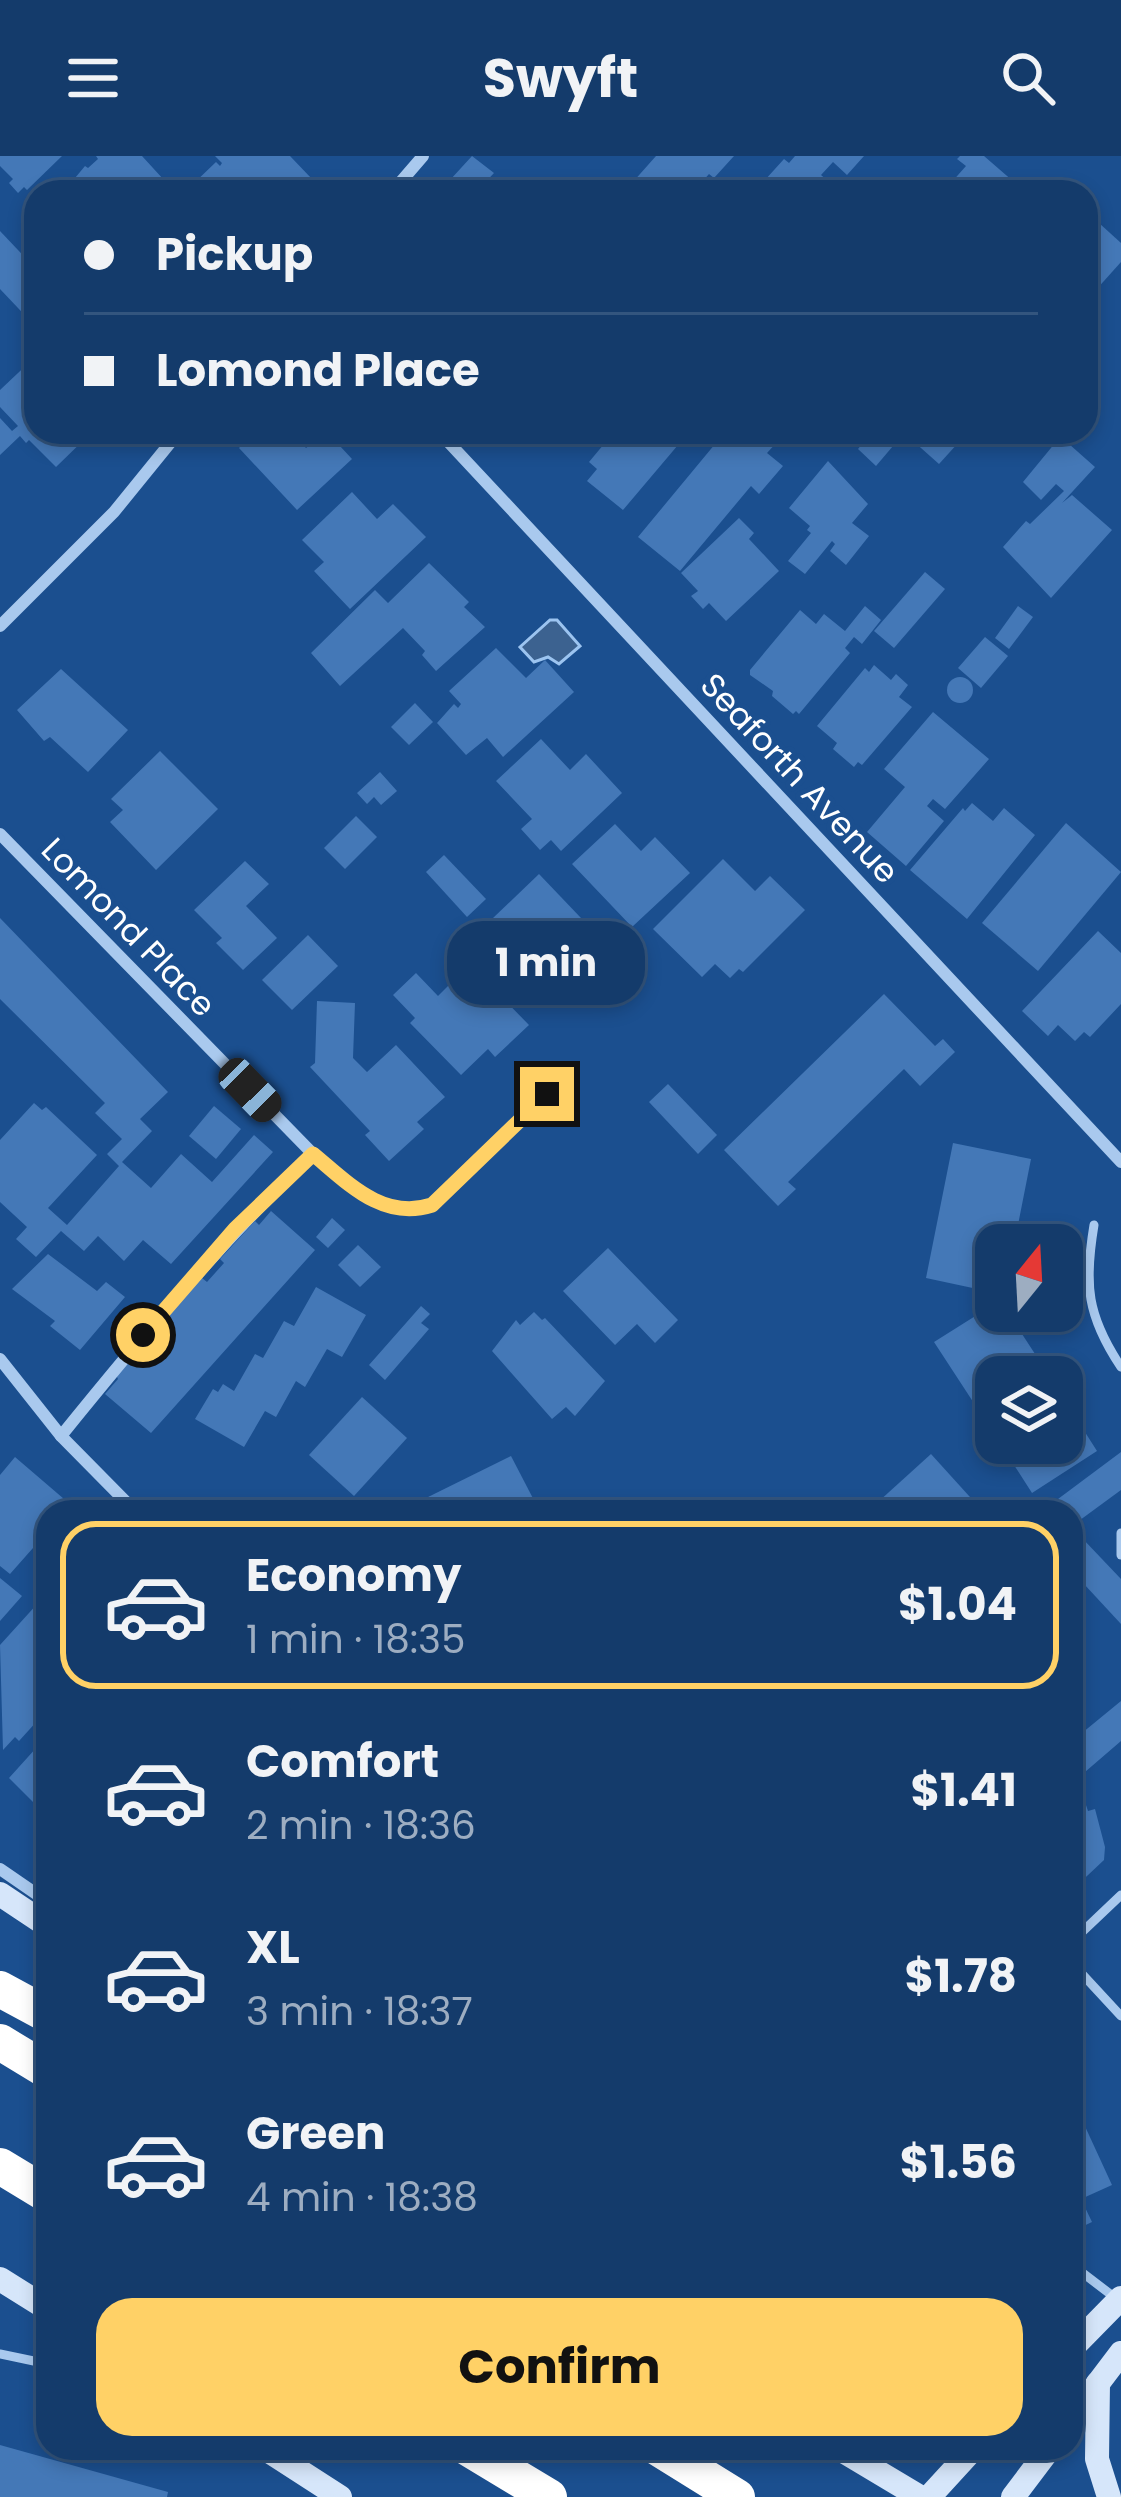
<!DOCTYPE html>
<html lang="en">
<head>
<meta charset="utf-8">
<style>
  :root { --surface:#143b6b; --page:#1d4271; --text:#f1f3f6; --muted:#9dadc1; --line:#33557e; --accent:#ffd166 }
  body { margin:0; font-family:Poppins,sans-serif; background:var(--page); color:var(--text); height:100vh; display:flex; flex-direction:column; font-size:45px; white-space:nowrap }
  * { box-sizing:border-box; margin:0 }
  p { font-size:39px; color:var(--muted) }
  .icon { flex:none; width:66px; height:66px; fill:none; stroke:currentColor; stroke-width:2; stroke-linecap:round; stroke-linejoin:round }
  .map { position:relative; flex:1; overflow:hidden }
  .drawer { position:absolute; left:36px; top:1344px; width:1047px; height:960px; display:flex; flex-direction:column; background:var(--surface); border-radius:36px; box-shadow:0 6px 18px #0003,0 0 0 3px var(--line) }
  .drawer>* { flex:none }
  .banner { position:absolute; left:24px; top:24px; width:1074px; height:264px; border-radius:36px; box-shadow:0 6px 18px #0003,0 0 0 3px var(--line); display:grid; align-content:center; height:264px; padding:0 60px; background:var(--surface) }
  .needle { width:78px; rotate:18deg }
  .fabs { position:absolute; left:975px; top:1068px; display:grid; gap:24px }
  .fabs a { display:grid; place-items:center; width:108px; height:108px; border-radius:24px; background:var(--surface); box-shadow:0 6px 18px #0003,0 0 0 3px var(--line); font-size:60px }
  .end { position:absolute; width:54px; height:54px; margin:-27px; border:15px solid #ffd166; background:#111; box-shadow:0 0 0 6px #111 }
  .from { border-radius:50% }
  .bubble { position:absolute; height:84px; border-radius:36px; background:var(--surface); box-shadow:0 6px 18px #0003,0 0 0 3px var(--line); font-size:39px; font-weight:700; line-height:84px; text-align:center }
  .car { position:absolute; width:36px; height:72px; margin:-36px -18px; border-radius:15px; box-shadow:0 0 9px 3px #0007; background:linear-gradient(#222 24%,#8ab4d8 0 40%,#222 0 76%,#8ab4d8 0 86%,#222 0) }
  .banner b { display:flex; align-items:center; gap:42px; height:114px; font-size:45px }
  .banner b+b { border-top:3px solid var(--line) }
  .banner i { width:30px; height:30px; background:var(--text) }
  ul { padding:21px 0 0; list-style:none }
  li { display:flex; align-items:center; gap:36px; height:168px; margin:0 24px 18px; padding:0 36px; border:6px solid transparent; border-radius:36px }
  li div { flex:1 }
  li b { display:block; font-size:45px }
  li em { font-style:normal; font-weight:700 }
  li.current { border-color:var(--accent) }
  li>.icon { width:108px; height:108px; stroke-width:1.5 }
  .button { display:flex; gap:24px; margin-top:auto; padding:24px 60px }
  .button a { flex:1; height:138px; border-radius:36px; background:var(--accent); color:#111; font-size:48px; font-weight:700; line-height:138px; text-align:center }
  header { display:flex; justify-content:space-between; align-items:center; height:156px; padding:0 60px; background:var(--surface); font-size:54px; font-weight:700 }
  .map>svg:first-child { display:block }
  .water { fill:#3c6290; stroke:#9cc4f0; stroke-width:3 }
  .building { fill:#4478b7 }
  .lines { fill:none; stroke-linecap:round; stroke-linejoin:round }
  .lane { stroke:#a9c9ee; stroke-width:9 }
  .street { stroke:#a9c9ee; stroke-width:12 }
  .secondary { stroke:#d6e6fa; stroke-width:24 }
  .highway { stroke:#fff; stroke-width:36 }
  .route { stroke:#ffd166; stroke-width:15 }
  .labels { text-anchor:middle; stroke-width:10; stroke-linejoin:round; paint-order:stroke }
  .street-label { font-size:33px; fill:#fff; stroke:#1b4f8f }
</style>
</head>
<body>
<header><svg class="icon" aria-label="menu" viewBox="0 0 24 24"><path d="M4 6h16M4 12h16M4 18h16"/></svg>Swyft<svg class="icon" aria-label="search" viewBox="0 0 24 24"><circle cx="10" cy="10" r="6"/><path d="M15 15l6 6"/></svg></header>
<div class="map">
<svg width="1121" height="2341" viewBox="0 0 1121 2341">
  <rect width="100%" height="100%" fill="#1b4f8f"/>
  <!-- water -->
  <path class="water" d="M 550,464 L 557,464 L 580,490 L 559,508 L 548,501 L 534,506 L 520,491 Z"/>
  <!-- building -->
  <g class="building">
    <path d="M 0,0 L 62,0 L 27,34 L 24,31 L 18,37 L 9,27 L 13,23 L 0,10 Z"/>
    <path d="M 96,0 L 142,0 L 164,24 L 160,28 L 164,32 L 160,36 L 56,36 L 68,25 L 70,28 L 85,10 L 88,12 L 98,3 Z"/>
    <path d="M 215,0 L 290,0 L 312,23 L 299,36 L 196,36 L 191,30 L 216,6 L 220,10 L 222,7 Z"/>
    <path d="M 472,0 L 494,17 L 478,34 L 472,29 L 466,36 L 439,36 Z"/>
    <path d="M 656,0 L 734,0 L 714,22 L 709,18 L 693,36 L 624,36 Z"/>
    <path d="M 795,0 L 864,0 L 847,19 L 833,6 L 821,19 L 836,32 L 832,36 L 754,36 L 784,3 L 789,7 Z"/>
    <path d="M 960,0 L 984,0 L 1014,26 L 1005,36 L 931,36 L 943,22 L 950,28 L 966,10 L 957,3 Z"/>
    <path d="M 1088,57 L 1121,87 L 1121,106 L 1086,145 Z"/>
    <path d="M 0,75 L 36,113 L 36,171 L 0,133 Z"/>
    <path d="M 36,200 L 36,276 L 92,276 L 56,311 L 29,284 L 26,287 L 20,280 L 0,299 L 0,262 L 12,275 L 18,270 L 0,251 L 0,234 Z"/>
    <path d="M 255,276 L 291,276 L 306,292 L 327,276 L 352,303 L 297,354 L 239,292 Z"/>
    <path d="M 614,276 L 689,276 L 623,354 L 587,325 L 597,313 L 589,306 Z"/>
    <path d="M 725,276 L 767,276 L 778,285 L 767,297 L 783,310 L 759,338 L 751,330 L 680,415 L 638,381 Z"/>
    <path d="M 872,276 L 893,290 L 876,310 L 858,293 Z"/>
    <path d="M 903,276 L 968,276 L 939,308 Z"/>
    <path d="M 1060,281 L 1071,285 L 1069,288 L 1095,311 L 1062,347 L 1072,339 L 1112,374 L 1051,442 L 1003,391 L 1026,365 L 1030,368 L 1064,335 L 1056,328 L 1041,344 L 1023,326 Z"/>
    <path d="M 828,305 L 868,348 L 852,367 L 869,380 L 846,409 L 830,395 L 835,388 L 832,385 L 805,418 L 788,405 L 811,377 L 807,374 L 810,370 L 789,352 Z"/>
    <path d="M 352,336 L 377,363 L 393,348 L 426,381 L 350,453 L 314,415 L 324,406 L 302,384 Z"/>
    <path d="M 739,362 L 754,377 L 749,383 L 779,415 L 726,465 L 709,447 L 703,453 L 691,440 L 698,435 L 681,417 Z"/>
    <path d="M 429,407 L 469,446 L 464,451 L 485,471 L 436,515 L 422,499 L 425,495 L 403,472 L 340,530 L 311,497 L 375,434 L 388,447 Z"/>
    <path d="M 925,416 L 945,433 L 894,492 L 874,475 Z"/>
    <path d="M 865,450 L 881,464 L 862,488 L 854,481 L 845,492 L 850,497 L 799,558 L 796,555 L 793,558 L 772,540 L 773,535 L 750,519 L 750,514 L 800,454 L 816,468 L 824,458 L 845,475 Z"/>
    <path d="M 1018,450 L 1033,461 L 1009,493 L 995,482 Z"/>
    <path d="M 985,481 L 1008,500 L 981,532 L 958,512 Z"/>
    <path d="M 496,492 L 526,522 L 545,504 L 574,536 L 503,601 L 487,582 L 466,599 L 437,567 L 454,548 L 458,552 L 461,548 L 449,535 Z"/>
    <path d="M 874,509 L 891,524 L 896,518 L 908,529 L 899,541 L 912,551 L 862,609 L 858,606 L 854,611 L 833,593 L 837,587 L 817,570 L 865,512 L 869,516 Z"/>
    <path d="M 61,513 L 128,574 L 88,616 L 50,581 L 44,585 L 17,554 Z"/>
    <circle cx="960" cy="534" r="13"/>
    <path d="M 415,547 L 433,566 L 409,589 L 391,571 Z"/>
    <path d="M 933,556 L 989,603 L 945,653 L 933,643 L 927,650 L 944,665 L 906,710 L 867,676 L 905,631 L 884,613 Z"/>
    <path d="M 541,583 L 570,614 L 586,598 L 622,637 L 561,695 L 551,684 L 540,694 L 521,673 L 532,663 L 496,625 Z"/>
    <path d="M 160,595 L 218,653 L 156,714 L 110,666 L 123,654 L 111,643 Z"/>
    <path d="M 380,616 L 397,635 L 381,649 L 374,641 L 367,648 L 357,637 Z"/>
    <path d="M 972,647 L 993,665 L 1004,652 L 1035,679 L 967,763 L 910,714 L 963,652 L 965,655 Z"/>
    <path d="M 356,660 L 377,681 L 345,713 L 324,692 Z"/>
    <path d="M 1066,667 L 1121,716 L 1038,815 L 982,767 Z"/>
    <path d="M 615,668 L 641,695 L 655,681 L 690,717 L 632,771 L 572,708 Z"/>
    <path d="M 444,699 L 486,743 L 467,761 L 426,716 Z"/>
    <path d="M 723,703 L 755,735 L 770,720 L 805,754 L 743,816 L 739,813 L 730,822 L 715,808 L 702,821 L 653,773 Z"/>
    <path d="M 245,705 L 269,728 L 246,750 L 277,782 L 243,814 L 216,787 L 222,782 L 194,754 Z"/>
    <path d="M 539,718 L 581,762 L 535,805 L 493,762 Z"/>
    <path d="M 0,762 L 168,936 L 140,963 L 152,975 L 122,1006 L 151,1032 L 181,998 L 212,1026 L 254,979 L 273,996 L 171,1108 L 143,1084 L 124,1105 L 98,1080 L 84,1095 L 61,1075 L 36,1101 L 16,1083 L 27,1071 L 0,1046 L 0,984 L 34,947 L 42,954 L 46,951 L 97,999 L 48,1052 L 67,1069 L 119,1010 L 107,998 L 122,983 L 95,957 L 105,947 L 0,843 Z"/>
    <path d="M 1098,775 L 1121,797 L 1121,848 L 1090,881 L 1084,876 L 1075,885 L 1058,869 L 1048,880 L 1022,855 Z"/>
    <path d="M 308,779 L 338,810 L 292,854 L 262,824 Z"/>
    <path d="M 479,810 L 493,824 L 489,828 L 529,869 L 495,901 L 488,893 L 461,919 L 410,867 L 415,862 L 393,839 L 416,817 L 438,840 L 456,822 L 461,827 Z"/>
    <path d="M 884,838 L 935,890 L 943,883 L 955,896 L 920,930 L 904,913 L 788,1026 L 796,1033 L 778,1050 L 724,994 Z"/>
    <path d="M 317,845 L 355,847 L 353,902 L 367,916 L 396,889 L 445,941 L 417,966 L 424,973 L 389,1005 L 365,979 L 370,975 L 310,911 L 315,907 Z"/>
    <path d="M 668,928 L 717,979 L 698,998 L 649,946 Z"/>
    <path d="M 214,950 L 241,973 L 216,1003 L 189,980 Z"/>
    <path d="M 953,987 L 1031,1003 L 1014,1089 L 996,1089 L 996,1137 L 926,1122 Z"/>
    <path d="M 271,1055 L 315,1094 L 151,1277 L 105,1238 L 118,1223 L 116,1219 L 149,1181 L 153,1185 L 170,1165 L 166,1162 L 202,1122 L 207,1126 L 224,1107 L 220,1103 L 255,1065 L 259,1069 Z"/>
    <path d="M 332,1062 L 345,1074 L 328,1092 L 316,1081 Z"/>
    <path d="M 358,1089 L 381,1111 L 360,1131 L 338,1109 Z"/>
    <path d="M 608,1092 L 678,1164 L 655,1187 L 637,1168 L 615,1189 L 563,1135 Z"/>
    <path d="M 48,1098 L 97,1135 L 106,1126 L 125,1141 L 80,1194 L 50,1170 L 55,1165 L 12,1133 Z"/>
    <path d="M 316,1131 L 366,1159 L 342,1201 L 327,1193 L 305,1231 L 296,1225 L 276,1261 L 265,1255 L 244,1291 L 195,1263 L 213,1233 L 218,1236 L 223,1228 L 234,1235 L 255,1198 L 263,1202 L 284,1165 L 294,1170 Z"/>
    <path d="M 996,1147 L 996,1155 L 1007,1155 L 1050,1221 L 996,1221 L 996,1281 L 934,1186 Z"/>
    <path d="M 421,1150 L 430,1158 L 421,1167 L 429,1173 L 385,1224 L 369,1209 Z"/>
    <path d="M 534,1156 L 542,1164 L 545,1162 L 605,1225 L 575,1260 L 566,1251 L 552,1263 L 492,1195 L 516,1164 L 520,1169 Z"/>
    <path d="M 1062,1240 L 1097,1295 L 1032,1337 L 1000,1287 L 1062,1287 Z"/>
    <path d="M 362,1241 L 407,1282 L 354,1340 L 309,1299 Z"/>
    <path d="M 1121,1296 L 1121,1334 L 1076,1367 L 1058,1343 Z"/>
    <path d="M 931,1298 L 979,1351 L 973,1356 L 867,1356 Z"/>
    <path d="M 511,1300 L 538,1352 L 530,1356 L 431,1356 L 424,1343 Z"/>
    <path d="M 15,1301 L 71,1349 L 65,1356 L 48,1356 L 48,1375 L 10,1418 L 0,1410 L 0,1319 Z"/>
    <path d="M 1082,1382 L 1121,1423 L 1121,1468 L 1071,1414 L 1071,1392 Z"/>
    <path d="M 0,1422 L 22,1440 L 0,1465 Z"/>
    <path d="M 48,1436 L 48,1553 L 19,1585 L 15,1581 L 3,1594 L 0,1489 Z"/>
    <path d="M 1121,1545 L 1121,1585 L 1085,1616 L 1080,1631 L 1088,1655 L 1095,1653 L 1105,1691 L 1104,1704 L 1071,1735 L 1071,1586 Z"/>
    <path d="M 37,1591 L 45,1598 L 48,1594 L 48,1661 L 9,1622 Z"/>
    <path d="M 1083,1966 L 1112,2029 L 1081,2043 L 1092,2066 L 1071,2076 L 1071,1972 Z"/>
    <path d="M 0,2289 L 168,2336 L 167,2341 L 0,2341 Z"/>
  </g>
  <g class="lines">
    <!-- lane -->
    <g class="lane">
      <path d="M 1094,1069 C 1084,1129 1087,1160 1121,1211"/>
      <path d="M 1121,1377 L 1121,1399"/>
      <path d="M 1081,1777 L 1121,1739"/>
      <path d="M 1071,1806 L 1121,1860"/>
      <path d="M 1071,2108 L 1118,2144"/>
      <path d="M 0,2198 L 48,2208"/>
    </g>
    <!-- street -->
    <g class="street">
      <path d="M 392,36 L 423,0"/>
      <path d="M 439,276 L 1121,1006"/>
      <path d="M 0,470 L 114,356 L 179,276"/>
      <path d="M 0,678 L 313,998 C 348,1028 383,1064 432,1049 L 547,938"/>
      <path d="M 0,1203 L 61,1280 L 136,1356"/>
      <path d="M 61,1280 C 141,1181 221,1086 313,998"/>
      <path d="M 0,1713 L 48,1746"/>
    </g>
    <!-- secondary -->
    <g class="secondary">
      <path d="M 0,1738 L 48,1770"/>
      <path d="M 0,2123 L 48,2153"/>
      <path d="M 1071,2193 L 1121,2142"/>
      <path d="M 1098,2227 L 1097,2303 L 1109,2341"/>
      <path d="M 1071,2263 L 1121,2197"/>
      <path d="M 264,2292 L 340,2341"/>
      <path d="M 838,2292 L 920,2341"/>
      <path d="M 929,2341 L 974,2292"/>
      <path d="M 1013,2341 L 1050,2292"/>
    </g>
    <!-- highway -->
    <g class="highway">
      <path d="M 0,1833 L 48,1859"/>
      <path d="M 0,1886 L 48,1915"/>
      <path d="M 0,2010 L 48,2039"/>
      <path d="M 468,2292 L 549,2341"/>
      <path d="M 658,2292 L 737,2341"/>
    </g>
  </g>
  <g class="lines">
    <!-- route -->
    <path class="route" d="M 143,1179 L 235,1073 L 313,998 C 348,1027 383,1065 432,1049 L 547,938"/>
  </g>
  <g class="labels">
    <!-- street labels -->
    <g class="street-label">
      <text transform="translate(800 622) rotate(47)" y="12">Seaforth Avenue</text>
      <text transform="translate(129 771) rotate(46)" y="12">Lomond Place</text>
    </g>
  </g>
</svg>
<div class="fabs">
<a><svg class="needle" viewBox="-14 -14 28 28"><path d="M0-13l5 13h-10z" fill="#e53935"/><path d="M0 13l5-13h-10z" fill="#9dadc1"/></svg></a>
<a><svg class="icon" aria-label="layers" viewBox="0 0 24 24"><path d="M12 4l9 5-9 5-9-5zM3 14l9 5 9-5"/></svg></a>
</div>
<i class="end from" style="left:143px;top:1179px"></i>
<i class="end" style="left:547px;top:938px"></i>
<div class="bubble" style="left:447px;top:765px;width:198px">1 min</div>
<i class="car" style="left:250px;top:934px;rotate:136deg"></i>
<div class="banner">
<b><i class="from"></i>Pickup</b>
<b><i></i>Lomond Place</b>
</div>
<section class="drawer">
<ul>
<li class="current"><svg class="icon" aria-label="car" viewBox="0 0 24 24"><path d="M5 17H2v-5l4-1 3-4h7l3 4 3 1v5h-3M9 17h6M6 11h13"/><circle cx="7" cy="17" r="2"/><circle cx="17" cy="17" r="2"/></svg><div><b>Economy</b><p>1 min · 18:35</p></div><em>$1.04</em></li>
<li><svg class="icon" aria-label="car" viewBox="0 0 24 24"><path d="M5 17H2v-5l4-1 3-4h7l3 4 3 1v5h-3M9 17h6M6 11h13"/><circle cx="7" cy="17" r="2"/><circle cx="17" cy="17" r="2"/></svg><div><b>Comfort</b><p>2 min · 18:36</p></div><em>$1.41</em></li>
<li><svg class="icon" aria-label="car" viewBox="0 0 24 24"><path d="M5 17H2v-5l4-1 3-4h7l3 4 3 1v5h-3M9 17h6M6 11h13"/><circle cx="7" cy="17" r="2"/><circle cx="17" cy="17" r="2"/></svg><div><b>XL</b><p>3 min · 18:37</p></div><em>$1.78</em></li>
<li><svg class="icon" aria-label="car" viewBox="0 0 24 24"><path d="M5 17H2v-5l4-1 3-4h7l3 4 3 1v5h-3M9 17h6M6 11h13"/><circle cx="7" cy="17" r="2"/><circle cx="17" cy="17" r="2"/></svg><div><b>Green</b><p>4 min · 18:38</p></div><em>$1.56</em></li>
</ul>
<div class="button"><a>Confirm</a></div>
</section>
</div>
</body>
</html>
